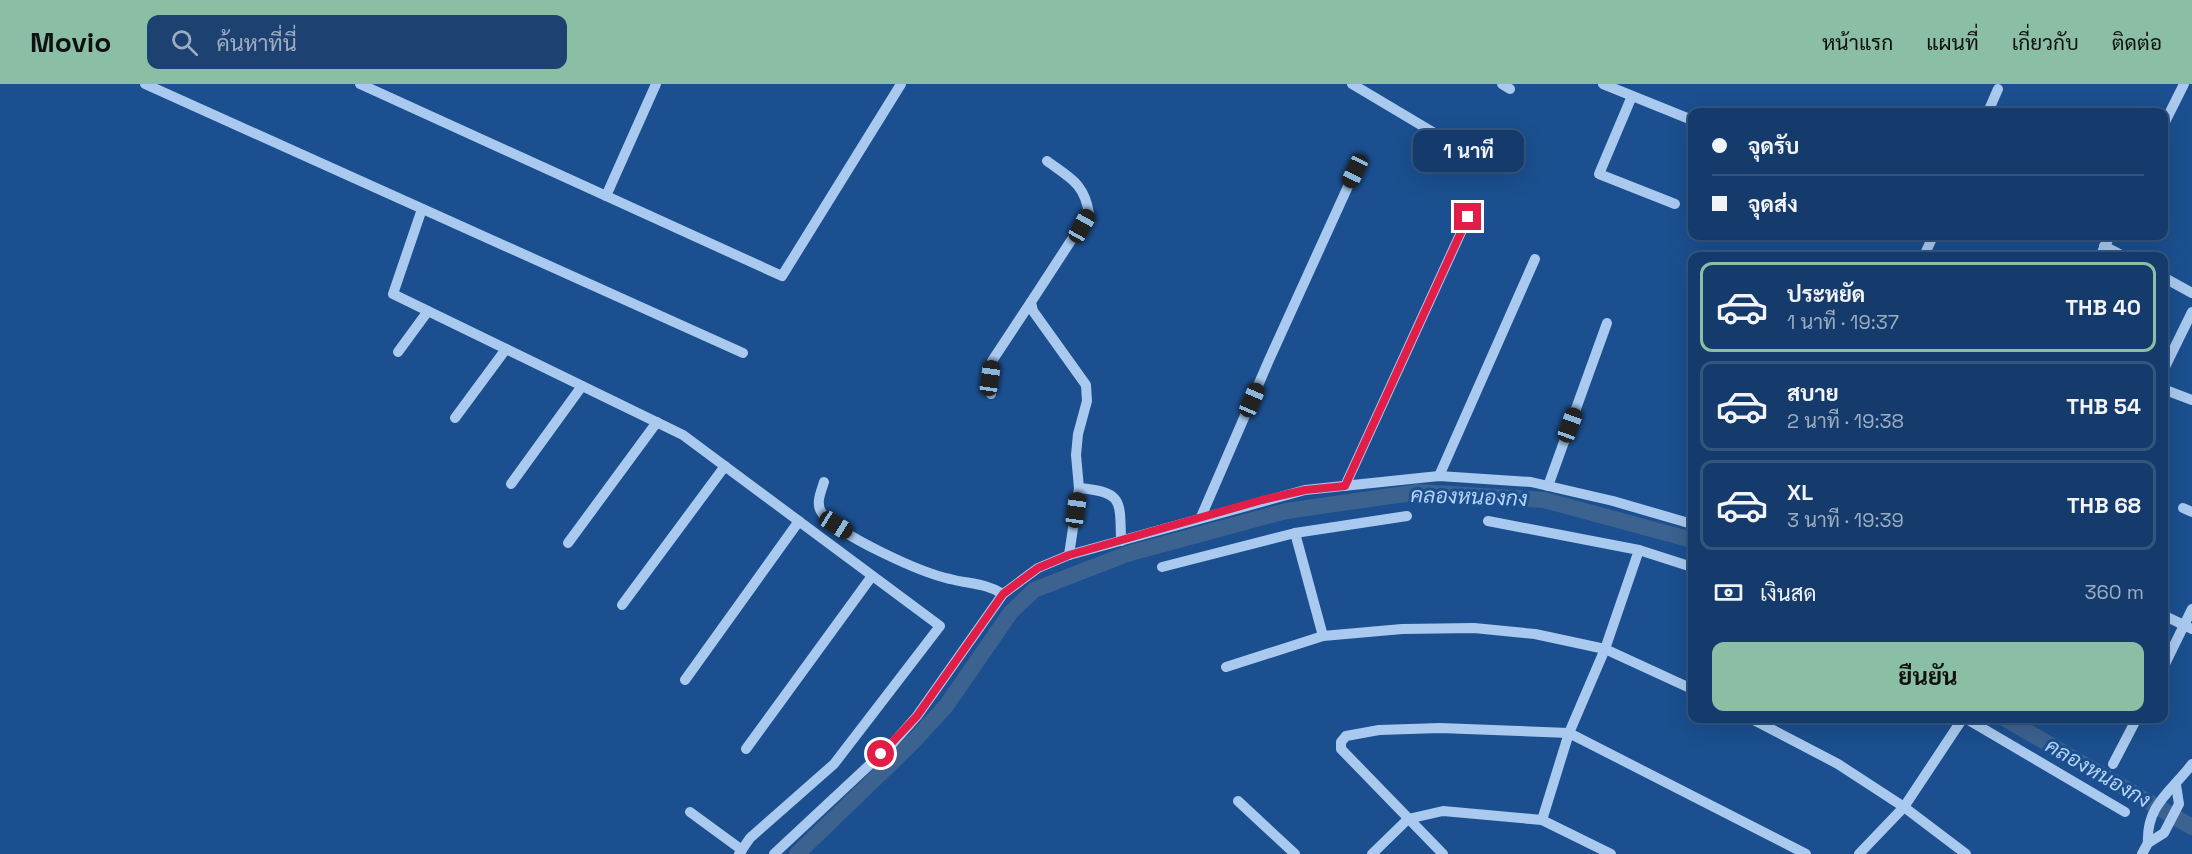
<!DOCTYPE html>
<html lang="th">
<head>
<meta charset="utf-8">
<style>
  :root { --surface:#143b6b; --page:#1d4271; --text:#f1f3f6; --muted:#9dadc1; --line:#33557e; --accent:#8abfa5 }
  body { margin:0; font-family:"Space Grotesk",Sarabun,sans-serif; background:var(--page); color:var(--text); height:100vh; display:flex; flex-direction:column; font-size:22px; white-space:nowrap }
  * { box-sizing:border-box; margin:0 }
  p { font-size:20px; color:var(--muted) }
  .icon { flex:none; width:33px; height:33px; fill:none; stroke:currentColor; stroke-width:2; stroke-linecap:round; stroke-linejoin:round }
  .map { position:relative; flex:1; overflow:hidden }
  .details { position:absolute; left:1688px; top:168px; width:480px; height:471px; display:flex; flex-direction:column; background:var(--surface); border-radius:12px; box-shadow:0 6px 24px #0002,0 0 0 2px var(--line) }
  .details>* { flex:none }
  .top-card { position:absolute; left:1688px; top:24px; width:480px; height:132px; border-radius:12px; box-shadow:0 6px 24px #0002,0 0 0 2px var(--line); display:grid; align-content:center; height:132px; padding:0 24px; background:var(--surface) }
  .end { position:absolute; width:27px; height:27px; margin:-14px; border:8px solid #e11d48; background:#fff; box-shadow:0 0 0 3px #fff }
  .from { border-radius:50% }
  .bubble { position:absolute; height:42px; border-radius:12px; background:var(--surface); box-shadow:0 6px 24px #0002,0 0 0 2px var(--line); font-size:20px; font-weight:700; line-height:42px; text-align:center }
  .car { position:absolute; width:18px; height:36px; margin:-18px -9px; border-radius:8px; box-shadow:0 0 4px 2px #0007; background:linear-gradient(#222 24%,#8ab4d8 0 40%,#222 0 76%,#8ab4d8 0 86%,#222 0) }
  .top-card b { display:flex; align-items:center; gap:21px; height:57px; font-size:22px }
  .top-card b+b { border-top:2px solid var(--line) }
  .top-card i { width:15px; height:15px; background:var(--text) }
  ul { padding:10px 0 0; list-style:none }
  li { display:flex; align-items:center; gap:18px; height:90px; margin:0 12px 9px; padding:0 12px; border:3px solid var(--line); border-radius:12px }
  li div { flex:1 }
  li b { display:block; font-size:22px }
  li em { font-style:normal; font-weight:700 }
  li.active { border-color:var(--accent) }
  li>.icon { width:54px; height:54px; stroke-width:1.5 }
  .pay { display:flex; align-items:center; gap:15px; height:66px; padding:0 24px; font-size:22px }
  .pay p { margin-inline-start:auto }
  .button { display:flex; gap:12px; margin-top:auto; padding:12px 24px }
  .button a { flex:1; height:69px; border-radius:12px; background:var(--accent); color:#111; font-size:24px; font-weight:700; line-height:69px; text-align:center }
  header { display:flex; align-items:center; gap:36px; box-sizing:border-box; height:84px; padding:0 30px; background:var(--accent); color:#111 }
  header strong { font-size:28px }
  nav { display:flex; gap:33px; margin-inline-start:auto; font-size:21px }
  .search { width:420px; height:54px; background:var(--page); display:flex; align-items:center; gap:15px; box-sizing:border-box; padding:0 21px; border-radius:12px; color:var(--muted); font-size:22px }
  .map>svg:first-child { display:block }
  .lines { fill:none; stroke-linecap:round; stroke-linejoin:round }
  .canal { stroke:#3c6290; stroke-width:16 }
  .minor { stroke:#a9c9ee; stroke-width:10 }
  .route { stroke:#e11d48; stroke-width:8 }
  .labels { text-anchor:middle; stroke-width:6; stroke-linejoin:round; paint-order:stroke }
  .water-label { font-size:21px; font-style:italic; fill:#b5d3f5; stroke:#1b4f8f }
</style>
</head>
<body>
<header>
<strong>Movio</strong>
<div class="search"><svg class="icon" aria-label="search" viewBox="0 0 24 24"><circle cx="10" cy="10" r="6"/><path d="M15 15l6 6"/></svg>ค้นหาที่นี่</div>
<nav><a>หน้าแรก</a><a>แผนที่</a><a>เกี่ยวกับ</a><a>ติดต่อ</a></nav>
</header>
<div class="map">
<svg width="2192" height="770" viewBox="0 0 2192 770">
  <rect width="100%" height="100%" fill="#1b4f8f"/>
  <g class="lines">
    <!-- canal -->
    <g class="canal">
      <path d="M 2004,634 L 2192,743"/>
      <path d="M 797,770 L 910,661 L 946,622 L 1011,528 L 1034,506 L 1127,470 L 1286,427 L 1419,408 L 1544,416 L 1692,456"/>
    </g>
    <!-- minor -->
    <g class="minor">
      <path d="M 145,0 L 743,269"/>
      <path d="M 360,0 L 782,192 L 901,0"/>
      <path d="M 1352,0 L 1473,72"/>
      <path d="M 1502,0 L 1510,5"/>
      <path d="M 1603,0 L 1692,36"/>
      <path d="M 1632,12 L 1599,90 L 1675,120"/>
      <path d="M 1988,28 L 1998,5"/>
      <path d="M 2163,42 L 2184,0"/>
      <path d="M 1047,77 C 1070,94 1084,99 1089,129 L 1031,218 L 1033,227 L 1086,301 L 1087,317 L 1078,350 L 1076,371 L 1079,404 L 1069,471"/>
      <path d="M 606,112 L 656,0"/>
      <path d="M 422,125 L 393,210 L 683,351 L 940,542 L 834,680 L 750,754 L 739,770"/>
      <path d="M 2104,162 L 2123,172"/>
      <path d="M 1924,172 L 1933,152"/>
      <path d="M 2100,172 L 2110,152"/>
      <path d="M 2163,193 L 2192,209"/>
      <path d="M 398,268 L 428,227"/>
      <path d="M 2163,287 L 2192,228"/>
      <path d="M 2163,305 L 2192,316"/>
      <path d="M 991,310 L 992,277 L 1031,218"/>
      <path d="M 455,334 L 506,265"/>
      <path d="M 1439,392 L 1535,175"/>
      <path d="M 824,398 C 821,408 815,420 822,429 C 839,452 922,489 950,495 C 969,500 986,499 1003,510"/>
      <path d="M 511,400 L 582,302"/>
      <path d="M 1345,402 L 1468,133"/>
      <path d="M 1548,402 L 1607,239"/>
      <path d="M 1079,404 C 1123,408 1120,416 1121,457"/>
      <path d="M 2183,424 L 2192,428"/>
      <path d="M 1201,433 L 1269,276 L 1355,87"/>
      <path d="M 1488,437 L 1639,466 L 1692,483"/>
      <path d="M 1295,449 L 1323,552"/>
      <path d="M 568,459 L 657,338"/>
      <path d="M 1162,483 L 1295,449 L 1407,432"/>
      <path d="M 622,521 L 725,382"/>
      <path d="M 2163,531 L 2192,545"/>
      <path d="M 1226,583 L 1323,552 L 1402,545 L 1474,544 L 1535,550 L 1605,565 L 1692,605"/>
      <path d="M 2163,584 L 2192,525"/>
      <path d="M 685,596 L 799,437"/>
      <path d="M 1750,634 L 1838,680 L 1904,723 L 1966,770"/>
      <path d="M 1965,634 L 2125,728"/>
      <path d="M 746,665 L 872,492"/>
      <path d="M 2113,680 L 2137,634"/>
      <path d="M 1238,717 L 1295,770"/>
      <path d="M 690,728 L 742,766"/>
      <path d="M 1542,736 L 1569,649 L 1605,565 L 1639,466"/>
      <path d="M 2148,759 C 2146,721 2171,708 2192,680"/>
      <path d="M 774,770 L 894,658 L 917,632 L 1003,510 L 1038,484 L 1069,471 L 1305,406 L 1439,392 L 1531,398 L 1613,417 L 1692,440"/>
      <path d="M 1372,770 L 1408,735 L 1443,727 L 1542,736 L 1611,770"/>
      <path d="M 1443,770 L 1341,665 L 1341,658 L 1346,652 L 1379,646 L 1440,644 L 1569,649 L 1806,770"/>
      <path d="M 1859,770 L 1904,723 L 1963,634"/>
      <path d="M 2142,770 L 2148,759 L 2164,749 L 2179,720 L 2176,701"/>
    </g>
  </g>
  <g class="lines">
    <!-- route -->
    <path class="route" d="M 881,670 L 917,632 L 1003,510 L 1038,484 L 1069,471 L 1262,416 L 1305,406 L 1345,402 L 1468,133"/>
  </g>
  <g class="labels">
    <!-- water labels -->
    <g class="water-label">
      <text transform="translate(1469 413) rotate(2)" y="7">คลองหนองกง</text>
      <text transform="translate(2098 689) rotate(30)" y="7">คลองหนองกง</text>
    </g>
  </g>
</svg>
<i class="end from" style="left:881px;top:670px"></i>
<i class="end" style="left:1468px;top:133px"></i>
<div class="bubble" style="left:1413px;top:46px;width:111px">1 นาที</div>
<i class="car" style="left:1355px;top:87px;rotate:205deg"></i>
<i class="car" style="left:1082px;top:142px;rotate:29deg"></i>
<i class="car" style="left:990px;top:294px;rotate:8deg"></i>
<i class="car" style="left:1252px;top:316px;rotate:23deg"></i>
<i class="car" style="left:1570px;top:341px;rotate:20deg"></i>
<i class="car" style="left:1076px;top:426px;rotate:8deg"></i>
<i class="car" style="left:836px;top:441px;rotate:122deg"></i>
<div class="top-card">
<b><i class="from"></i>จุดรับ</b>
<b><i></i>จุดส่ง</b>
</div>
<section class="details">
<ul>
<li class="active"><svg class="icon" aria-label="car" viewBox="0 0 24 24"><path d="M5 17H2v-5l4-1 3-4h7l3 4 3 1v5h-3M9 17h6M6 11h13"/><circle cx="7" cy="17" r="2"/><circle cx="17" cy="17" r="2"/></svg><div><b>ประหยัด</b><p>1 นาที · 19:37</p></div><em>THB 40</em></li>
<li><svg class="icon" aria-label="car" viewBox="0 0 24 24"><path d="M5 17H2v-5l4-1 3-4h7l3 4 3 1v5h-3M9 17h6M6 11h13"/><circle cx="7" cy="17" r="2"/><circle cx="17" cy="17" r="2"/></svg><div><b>สบาย</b><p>2 นาที · 19:38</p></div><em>THB 54</em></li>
<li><svg class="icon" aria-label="car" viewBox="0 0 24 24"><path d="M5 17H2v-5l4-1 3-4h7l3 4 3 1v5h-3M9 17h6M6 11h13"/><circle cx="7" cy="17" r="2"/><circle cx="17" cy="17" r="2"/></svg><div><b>XL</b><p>3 นาที · 19:39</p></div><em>THB 68</em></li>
</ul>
<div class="pay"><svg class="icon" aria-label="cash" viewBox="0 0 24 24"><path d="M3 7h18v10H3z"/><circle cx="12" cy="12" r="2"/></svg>เงินสด<p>360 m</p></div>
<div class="button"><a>ยืนยัน</a></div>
</section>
</div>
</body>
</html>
